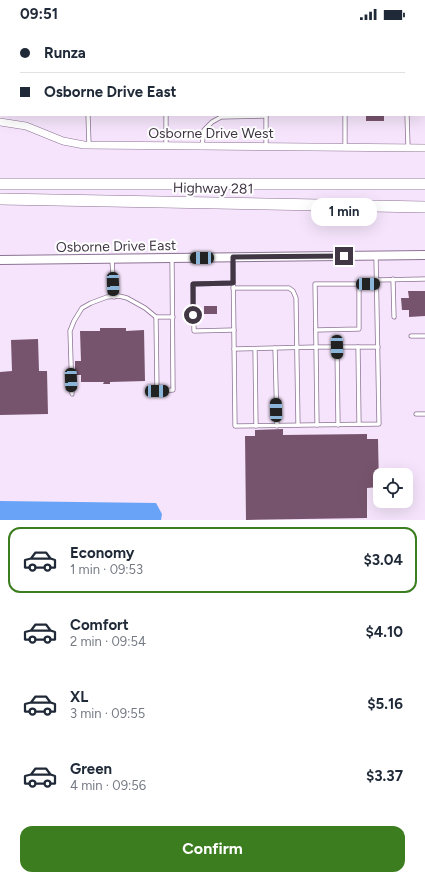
<!DOCTYPE html>
<html lang="en">
<head>
<meta charset="utf-8">
<style>
  :root { --surface:#fff; --page:#f6f6f7; --text:#1f2937; --muted:#747a83; --line:#e0e1e3; --accent:#3c7e1f }
  body { margin:0; font-family:Figtree,sans-serif; background:var(--page); color:var(--text); height:100vh; display:flex; flex-direction:column; font-size:15px; white-space:nowrap }
  * { box-sizing:border-box; margin:0 }
  p { font-size:13px; color:var(--muted) }
  .icon { flex:none; width:22px; height:22px; fill:none; stroke:currentColor; stroke-width:2; stroke-linecap:round; stroke-linejoin:round }
  .map { position:relative; height:492px; overflow:hidden }
  .panel { display:flex; flex-direction:column; background:var(--surface); flex:1 }
  .panel>* { flex:none }
  .guide { position:absolute; left:0px; top:0px; width:425px; height:88px; box-shadow:0 4px 16px #0002; display:grid; align-content:center; height:88px; padding:0 20px; background:var(--surface) }
  .tools { position:absolute; left:373px; top:440px; display:grid; gap:8px }
  .tools a { display:grid; place-items:center; width:40px; height:40px; border-radius:8px; background:var(--surface); box-shadow:0 4px 16px #0002; font-size:20px }
  .end { position:absolute; width:18px; height:18px; margin:-9px; border:5px solid #413644; background:#fff; box-shadow:0 0 0 2px #fff }
  .from { border-radius:50% }
  .bubble { position:absolute; height:28px; border-radius:12px; background:var(--surface); box-shadow:0 4px 16px #0002; font-size:13px; font-weight:700; line-height:28px; text-align:center }
  .car { position:absolute; width:12px; height:24px; margin:-12px -6px; border-radius:5px; box-shadow:0 0 3px 1px #0007; background:linear-gradient(#222 24%,#8ab4d8 0 40%,#222 0 76%,#8ab4d8 0 86%,#222 0) }
  .guide b { display:flex; align-items:center; gap:14px; height:38px; font-size:15px }
  .guide b+b { border-top:1px solid var(--line) }
  .guide i { width:10px; height:10px; background:var(--text) }
  ul { padding:7px 0 0; list-style:none }
  li { display:flex; align-items:center; gap:12px; height:66px; margin:0 8px 6px; padding:0 12px; border:2px solid transparent; border-radius:12px }
  li div { flex:1 }
  li b { display:block; font-size:15px }
  li em { font-style:normal; font-weight:700 }
  li.current { border-color:var(--accent) }
  li>.icon { width:36px; height:36px; stroke-width:1.5 }
  .action { display:flex; gap:8px; margin-top:auto; padding:8px 20px }
  .action a { flex:1; height:46px; border-radius:12px; background:var(--accent); color:#fff; font-size:16px; font-weight:700; line-height:46px; text-align:center }
  .status { display:flex; justify-content:space-between; align-items:center; height:28px; padding:0 20px; background:var(--surface); direction:ltr }
  .status svg { height:11px; fill:currentColor }
  .map>svg:first-child { display:block }
  .water { fill:#69a3f8 }
  .building { fill:#77546d }
  .lines { fill:none; stroke-linecap:round; stroke-linejoin:round }
  .service-casing { stroke:#8d7395; stroke-width:5 }
  .minor-casing { stroke:#8d7395; stroke-width:8 }
  .tertiary-casing { stroke:#8d7395; stroke-width:10 }
  .trunk-casing { stroke:#8d7395; stroke-width:12 }
  .service { stroke:#fff; stroke-width:3.5 }
  .minor { stroke:#fff; stroke-width:7 }
  .tertiary { stroke:#fff; stroke-width:8 }
  .trunk { stroke:#fff; stroke-width:11 }
  .route { stroke:#413644; stroke-width:5 }
  .labels { text-anchor:middle; stroke-width:4; stroke-linejoin:round; paint-order:stroke }
  .street-label { font-size:14px; fill:#413644; stroke:#fff }
</style>
</head>
<body>
<div class="status"><b>09:51</b><svg viewBox="0 0 49 12"><path d="M0 12V9h3v3zM5 12V6h3v6zM10 12V3h3v9zM15 12V0h3v12zM26 1h20v11H26zM47 4h2v5h-2z"/></svg></div>
<div class="map">
<svg width="425" height="492" viewBox="0 0 425 492">
  <rect width="100%" height="100%" fill="#f5e4fb"/>
  <!-- water -->
  <path class="water" d="M 0,473 L 156,475 L 162,486 L 161,492 L 0,492 Z"/>
  <!-- building -->
  <g class="building">
    <rect x="366" y="87" width="18" height="6"/>
    <path d="M 408,263 L 425,263 L 425,288 L 409,289 L 409,282 L 402,282 L 401,270 L 409,270 Z"/>
    <rect x="204" y="278" width="13" height="8"/>
    <path d="M 100,300 L 126,300 L 126,303 L 144,302 L 145,353 L 110,354 L 110,356 L 103,356 L 104,354 L 81,354 L 81,347 L 75,347 L 75,333 L 81,333 L 80,303 L 100,303 Z"/>
    <path d="M 38,311 L 39,343 L 47,343 L 48,386 L 0,387 L 0,344 L 12,343 L 11,312 Z"/>
    <path d="M 283,401 L 283,407 L 367,406 L 367,411 L 378,411 L 379,459 L 367,460 L 367,490 L 246,492 L 245,408 L 255,408 L 255,402 Z"/>
  </g>
  <g class="lines">
    <defs>
      <g id="service">
        <path d="M 294,1 L 294,0"/>
        <path d="M 389,1 L 389,0"/>
        <path d="M 417,1 L 417,0"/>
        <path d="M 424,13 L 425,13"/>
        <path d="M 424,32 L 425,32"/>
        <path d="M 88,87 L 89,117"/>
        <path d="M 166,87 L 166,118"/>
        <path d="M 266,87 L 266,118"/>
        <path d="M 407,87 L 408,119"/>
        <path d="M 202,118 L 204,102 L 212,94 L 221,89 L 266,88"/>
        <path d="M 345,119 L 345,87"/>
        <path d="M 233,230 L 235,398 L 379,396 L 376,228"/>
        <path d="M 112,231 L 114,269"/>
        <path d="M 393,251 L 394,289"/>
        <path d="M 377,252 L 425,251"/>
        <path d="M 233,255 L 193,256 L 194,303 L 234,302"/>
        <path d="M 377,256 L 315,256 L 316,319 L 378,319"/>
        <path d="M 233,260 L 289,260 L 293,263 L 296,270 L 298,397"/>
        <path d="M 156,289 L 157,363 L 173,362 L 172,230"/>
        <path d="M 316,302 L 359,301 L 359,256"/>
        <path d="M 411,308 L 425,308"/>
        <path d="M 337,319 L 338,397"/>
        <path d="M 358,319 L 359,396"/>
        <path d="M 275,320 L 277,398"/>
        <path d="M 234,321 L 316,319 L 317,397"/>
        <path d="M 255,321 L 256,398"/>
        <path d="M 72,366 L 70,303 L 74,293 L 82,280 L 91,275 L 107,269 L 119,268 L 127,270 L 145,280 L 156,289 L 173,289"/>
        <path d="M 416,386 L 425,386"/>
      </g>
      <path id="minor" d="M 0,94 L 26,98 L 63,113 L 84,117 L 425,120"/>
      <path id="tertiary" d="M 0,232 L 425,227"/>
      <g id="trunk">
        <path d="M 0,156 L 425,156"/>
        <path d="M 0,171 L 425,179"/>
      </g>
    </defs>
    <!-- service casing -->
    <use href="#service" class="service-casing"/>
    <!-- minor casing -->
    <use href="#minor" class="minor-casing"/>
    <!-- tertiary casing -->
    <use href="#tertiary" class="tertiary-casing"/>
    <!-- trunk casing -->
    <use href="#trunk" class="trunk-casing"/>
    <!-- service -->
    <use href="#service" class="service"/>
    <!-- minor -->
    <use href="#minor" class="minor"/>
    <!-- tertiary -->
    <use href="#tertiary" class="tertiary"/>
    <!-- trunk -->
    <use href="#trunk" class="trunk"/>
  </g>
  <g class="lines">
    <!-- route -->
    <path class="route" d="M 193,287 L 193,256 L 233,255 L 233,229 L 344,228"/>
  </g>
  <g class="labels">
    <!-- street labels -->
    <g class="street-label">
      <text x="211" y="110">Osborne Drive West</text>
      <text transform="translate(213 160) rotate(1)" y="5">Highway 281</text>
      <text transform="translate(116 218) rotate(-1)" y="5">Osborne Drive East</text>
    </g>
  </g>
</svg>
<div class="tools">
<a><svg class="icon" aria-label="locate" viewBox="0 0 24 24"><circle cx="12" cy="12" r="6"/><path d="M12 2v4M12 18v4M2 12h4M18 12h4"/></svg></a>
</div>
<i class="end from" style="left:193px;top:287px"></i>
<i class="end" style="left:344px;top:228px"></i>
<div class="bubble" style="left:311px;top:170px;width:66px">1 min</div>
<i class="car" style="left:202px;top:230px;rotate:269deg"></i>
<i class="car" style="left:113px;top:256px;rotate:178deg"></i>
<i class="car" style="left:368px;top:256px;rotate:89deg"></i>
<i class="car" style="left:337px;top:319px;rotate:179deg"></i>
<i class="car" style="left:71px;top:352px;rotate:178deg"></i>
<i class="car" style="left:157px;top:363px;rotate:89deg"></i>
<i class="car" style="left:276px;top:382px;rotate:359deg"></i>
<div class="guide">
<b><i class="from"></i>Runza</b>
<b><i></i>Osborne Drive East</b>
</div>
</div>
<section class="panel">
<ul>
<li class="current"><svg class="icon" aria-label="car" viewBox="0 0 24 24"><path d="M5 17H2v-5l4-1 3-4h7l3 4 3 1v5h-3M9 17h6M6 11h13"/><circle cx="7" cy="17" r="2"/><circle cx="17" cy="17" r="2"/></svg><div><b>Economy</b><p>1 min · 09:53</p></div><em>$3.04</em></li>
<li><svg class="icon" aria-label="car" viewBox="0 0 24 24"><path d="M5 17H2v-5l4-1 3-4h7l3 4 3 1v5h-3M9 17h6M6 11h13"/><circle cx="7" cy="17" r="2"/><circle cx="17" cy="17" r="2"/></svg><div><b>Comfort</b><p>2 min · 09:54</p></div><em>$4.10</em></li>
<li><svg class="icon" aria-label="car" viewBox="0 0 24 24"><path d="M5 17H2v-5l4-1 3-4h7l3 4 3 1v5h-3M9 17h6M6 11h13"/><circle cx="7" cy="17" r="2"/><circle cx="17" cy="17" r="2"/></svg><div><b>XL</b><p>3 min · 09:55</p></div><em>$5.16</em></li>
<li><svg class="icon" aria-label="car" viewBox="0 0 24 24"><path d="M5 17H2v-5l4-1 3-4h7l3 4 3 1v5h-3M9 17h6M6 11h13"/><circle cx="7" cy="17" r="2"/><circle cx="17" cy="17" r="2"/></svg><div><b>Green</b><p>4 min · 09:56</p></div><em>$3.37</em></li>
</ul>
<div class="action"><a>Confirm</a></div>
</section>
</body>
</html>
